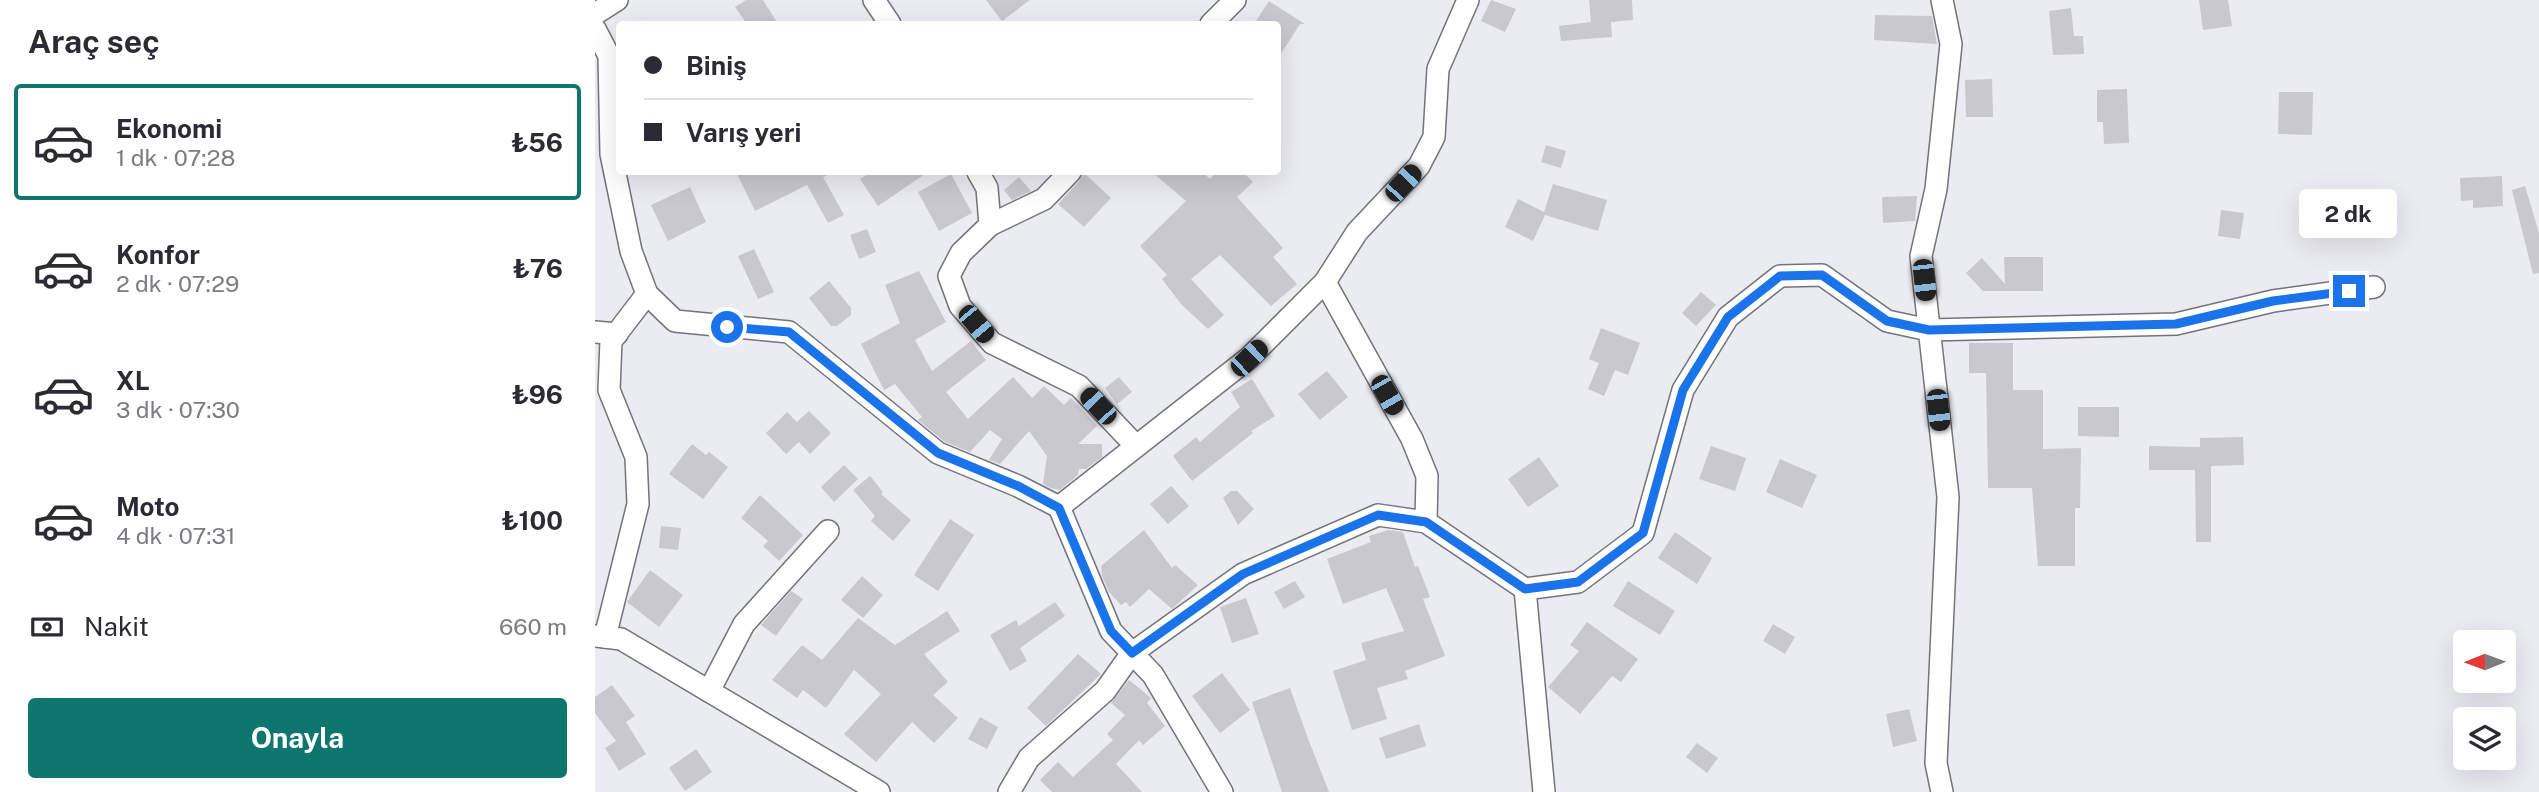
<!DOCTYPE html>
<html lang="tr">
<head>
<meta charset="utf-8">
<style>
  :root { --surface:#fff; --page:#f7f7f7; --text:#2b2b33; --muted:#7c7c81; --line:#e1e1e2; --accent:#0f766e }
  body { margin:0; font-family:"Public Sans",sans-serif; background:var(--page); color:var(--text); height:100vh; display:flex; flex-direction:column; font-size:26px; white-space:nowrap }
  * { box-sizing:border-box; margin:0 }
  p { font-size:23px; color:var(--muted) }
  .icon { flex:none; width:38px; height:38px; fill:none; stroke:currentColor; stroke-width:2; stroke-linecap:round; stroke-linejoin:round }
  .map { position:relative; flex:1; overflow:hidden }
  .side { display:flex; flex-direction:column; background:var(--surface); width:595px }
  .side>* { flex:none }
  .guide { position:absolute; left:21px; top:21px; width:665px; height:154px; border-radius:7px; box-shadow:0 7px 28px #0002; display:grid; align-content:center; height:154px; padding:0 28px; background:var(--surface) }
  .needle { width:46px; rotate:269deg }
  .controls { position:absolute; left:1858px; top:630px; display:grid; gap:14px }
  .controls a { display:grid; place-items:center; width:63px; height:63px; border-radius:7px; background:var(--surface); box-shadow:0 7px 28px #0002; font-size:35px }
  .end { position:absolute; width:32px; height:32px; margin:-16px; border:9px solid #1a73e8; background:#fff; box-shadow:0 0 0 4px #fff }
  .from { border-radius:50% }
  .bubble { position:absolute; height:49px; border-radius:7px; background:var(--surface); box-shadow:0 7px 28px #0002; font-size:23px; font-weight:700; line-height:49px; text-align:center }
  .car { position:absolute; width:21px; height:42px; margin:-21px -10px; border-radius:9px; box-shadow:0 0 5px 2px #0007; background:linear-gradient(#222 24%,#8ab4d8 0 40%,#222 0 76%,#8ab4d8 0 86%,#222 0) }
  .guide b { display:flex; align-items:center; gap:24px; height:66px; font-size:26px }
  .guide b+b { border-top:2px solid var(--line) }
  .guide i { width:18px; height:18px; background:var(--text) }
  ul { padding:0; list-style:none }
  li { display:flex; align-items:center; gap:21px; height:116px; margin:0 14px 10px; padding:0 14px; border:4px solid transparent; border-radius:7px }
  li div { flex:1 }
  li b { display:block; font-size:26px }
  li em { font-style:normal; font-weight:700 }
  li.selected { border-color:var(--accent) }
  li>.icon { width:63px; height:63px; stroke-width:1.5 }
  h2 { padding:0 28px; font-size:32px; line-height:84px }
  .pay { display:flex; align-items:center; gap:18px; height:77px; padding:0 28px; font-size:26px }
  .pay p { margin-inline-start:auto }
  .button { display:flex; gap:14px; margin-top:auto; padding:14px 28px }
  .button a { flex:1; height:80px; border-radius:7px; background:var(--accent); color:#fff; font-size:28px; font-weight:700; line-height:80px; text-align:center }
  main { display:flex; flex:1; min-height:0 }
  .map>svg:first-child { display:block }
  .building { fill:#c8c8ce }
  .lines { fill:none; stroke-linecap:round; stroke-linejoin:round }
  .minor-casing { stroke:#737379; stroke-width:24 }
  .minor { stroke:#fff; stroke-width:21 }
  .route { stroke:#1a73e8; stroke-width:9 }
</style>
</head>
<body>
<main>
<section class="side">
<h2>Araç seç</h2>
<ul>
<li class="selected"><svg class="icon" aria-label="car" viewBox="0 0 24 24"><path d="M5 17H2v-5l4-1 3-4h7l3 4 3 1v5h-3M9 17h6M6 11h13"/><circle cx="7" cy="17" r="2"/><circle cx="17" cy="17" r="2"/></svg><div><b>Ekonomi</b><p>1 dk · 07:28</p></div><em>₺56</em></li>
<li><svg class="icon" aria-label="car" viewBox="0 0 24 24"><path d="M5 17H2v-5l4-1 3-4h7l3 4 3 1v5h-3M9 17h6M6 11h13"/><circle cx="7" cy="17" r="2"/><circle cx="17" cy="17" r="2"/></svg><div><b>Konfor</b><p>2 dk · 07:29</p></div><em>₺76</em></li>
<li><svg class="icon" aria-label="car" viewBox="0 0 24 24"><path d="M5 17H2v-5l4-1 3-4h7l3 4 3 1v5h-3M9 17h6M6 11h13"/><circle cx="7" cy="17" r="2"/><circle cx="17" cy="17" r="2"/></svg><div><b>XL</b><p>3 dk · 07:30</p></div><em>₺96</em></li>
<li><svg class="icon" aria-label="car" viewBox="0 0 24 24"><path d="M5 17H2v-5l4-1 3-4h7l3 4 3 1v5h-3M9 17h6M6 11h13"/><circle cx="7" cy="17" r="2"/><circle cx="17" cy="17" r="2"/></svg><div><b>Moto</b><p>4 dk · 07:31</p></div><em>₺100</em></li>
</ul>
<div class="pay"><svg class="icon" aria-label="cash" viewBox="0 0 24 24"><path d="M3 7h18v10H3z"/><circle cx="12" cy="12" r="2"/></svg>Nakit<p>660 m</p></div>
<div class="button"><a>Onayla</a></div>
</section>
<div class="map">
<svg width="1944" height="792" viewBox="0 0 1944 792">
  <rect width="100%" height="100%" fill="#ebebf2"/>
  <!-- building -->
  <g class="building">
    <path d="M 151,0 L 168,0 L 183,24 L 152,24 L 140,7 Z"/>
    <path d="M 391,0 L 435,0 L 407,21 Z"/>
    <path d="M 896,0 L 921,9 L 910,32 L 886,21 Z"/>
    <path d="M 994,0 L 1037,0 L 1038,20 L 1016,22 L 1017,37 L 966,41 L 964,26 L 996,22 Z"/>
    <path d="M 1604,0 L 1633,0 L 1637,26 L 1608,30 Z"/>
    <path d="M 674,1 L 710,24 L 705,24 L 682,60 L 682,24 L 659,24 Z"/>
    <path d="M 1476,8 L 1479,36 L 1488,36 L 1489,54 L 1458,55 L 1454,11 Z"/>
    <path d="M 1280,15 L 1337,16 L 1342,44 L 1279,40 Z"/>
    <path d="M 1397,79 L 1398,117 L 1371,117 L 1370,80 Z"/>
    <path d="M 1532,89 L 1534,143 L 1509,144 L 1508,122 L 1502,122 L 1502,90 Z"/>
    <path d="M 1684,92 L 1718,92 L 1717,135 L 1683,134 Z"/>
    <path d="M 951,145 L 971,151 L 966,168 L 946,162 Z"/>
    <path d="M 141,172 L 239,172 L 228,177 L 249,215 L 233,223 L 212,185 L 160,211 Z"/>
    <path d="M 276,172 L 333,172 L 283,206 L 265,179 Z"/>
    <path d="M 488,172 L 516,198 L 489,227 L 463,204 L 484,181 Z"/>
    <path d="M 557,172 L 607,172 L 615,179 L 622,172 L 648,172 L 658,182 L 642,197 L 688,248 L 678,257 L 702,284 L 676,306 L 625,255 L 596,279 L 629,315 L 613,329 L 586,304 L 567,279 L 572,275 L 545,246 L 591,201 Z"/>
    <path d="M 356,174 L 377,213 L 344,231 L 323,192 Z"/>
    <path d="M 1907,176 L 1908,206 L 1878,208 L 1878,200 L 1866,201 L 1865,178 Z"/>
    <path d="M 424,177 L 436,191 L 417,200 L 409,190 Z"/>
    <path d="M 958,184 L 1012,200 L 1003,231 L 950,215 L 938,241 L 910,227 L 923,199 L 949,212 Z"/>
    <path d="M 1930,186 L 1944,233 L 1944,273 L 1938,274 L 1917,190 Z"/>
    <path d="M 95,187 L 111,222 L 73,241 L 56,205 Z"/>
    <path d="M 1322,196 L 1320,221 L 1288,223 L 1287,197 Z"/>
    <path d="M 1626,210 L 1649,213 L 1645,239 L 1623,236 Z"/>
    <path d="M 272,229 L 281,252 L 264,259 L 255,235 Z"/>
    <path d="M 159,249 L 179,292 L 163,299 L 143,256 Z"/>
    <path d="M 1409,257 L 1448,257 L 1448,291 L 1388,291 L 1371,273 L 1387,258 L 1410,284 Z"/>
    <path d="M 324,271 L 351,322 L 320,340 L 337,371 L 376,341 L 391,360 L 351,392 L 373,419 L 418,377 L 437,398 L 449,386 L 469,405 L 476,398 L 502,426 L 483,444 L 507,444 L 507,457 L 491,469 L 484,469 L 483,475 L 465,490 L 455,488 L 448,484 L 452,456 L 434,431 L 405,464 L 394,460 L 407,439 L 395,430 L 375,452 L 350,442 L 323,420 L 327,417 L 300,384 L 289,390 L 266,344 L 305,323 L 290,285 Z"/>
    <path d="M 234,281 L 256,308 L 256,315 L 242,326 L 236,326 L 214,298 Z"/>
    <path d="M 1106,292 L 1121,305 L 1101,326 L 1087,313 Z"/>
    <path d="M 1006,328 L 1045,343 L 1033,375 L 1020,370 L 1009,396 L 993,389 L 1004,363 L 994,359 Z"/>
    <path d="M 1374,343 L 1418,343 L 1418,390 L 1448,390 L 1448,449 L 1486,448 L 1485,508 L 1480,508 L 1480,566 L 1443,566 L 1437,488 L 1393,488 L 1391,373 L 1374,373 Z"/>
    <path d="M 732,371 L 753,397 L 725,420 L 703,394 Z"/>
    <path d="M 524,377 L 537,392 L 522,404 L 510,388 Z"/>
    <path d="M 657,379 L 680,416 L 656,431 L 658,433 L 597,481 L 578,456 L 601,437 L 605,442 L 645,407 L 636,392 Z"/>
    <path d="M 1483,407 L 1524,407 L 1524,437 L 1483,436 Z"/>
    <path d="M 214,411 L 236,433 L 215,454 L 204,442 L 191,454 L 171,433 L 192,412 L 202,422 Z"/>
    <path d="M 1648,437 L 1649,465 L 1616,466 L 1616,542 L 1601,542 L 1600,470 L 1554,470 L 1554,446 L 1605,447 L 1605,438 Z"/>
    <path d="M 97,444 L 111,455 L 114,452 L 133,467 L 108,499 L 74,474 Z"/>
    <path d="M 1116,446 L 1151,458 L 1140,491 L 1104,479 Z"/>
    <path d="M 944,457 L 964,486 L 933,507 L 913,479 Z"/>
    <path d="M 1185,459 L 1222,475 L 1207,508 L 1171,492 Z"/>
    <path d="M 249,465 L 263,479 L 239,502 L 226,487 Z"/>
    <path d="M 275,476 L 288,492 L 286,494 L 316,520 L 298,541 L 276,521 L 280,516 L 258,490 Z"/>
    <path d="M 576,486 L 594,506 L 573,524 L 555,504 Z"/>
    <path d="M 636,491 L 642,491 L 659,509 L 643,525 L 628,498 Z"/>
    <path d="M 165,495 L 208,535 L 184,561 L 168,546 L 173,541 L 146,518 Z"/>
    <path d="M 355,519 L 379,535 L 343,591 L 319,575 Z"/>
    <path d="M 66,526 L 86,528 L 83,550 L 64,548 Z"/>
    <path d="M 549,530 L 577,568 L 580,565 L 603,585 L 577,609 L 554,589 L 535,607 L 531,602 L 526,605 L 514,592 L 507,576 L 506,566 Z"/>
    <path d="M 793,530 L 808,532 L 820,567 L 823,566 L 835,597 L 828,599 L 850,656 L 810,671 L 813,679 L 782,688 L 792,719 L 757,730 L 738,671 L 771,660 L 766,643 L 809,631 L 791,588 L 748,604 L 732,559 L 776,542 L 774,536 Z"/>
    <path d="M 1080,532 L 1117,558 L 1102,584 L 1063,558 Z"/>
    <path d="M 55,570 L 88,595 L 64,627 L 32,602 Z"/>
    <path d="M 267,576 L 288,595 L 268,618 L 246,600 Z"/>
    <path d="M 700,581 L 710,597 L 689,609 L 679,592 Z"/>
    <path d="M 1033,581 L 1080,611 L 1065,635 L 1018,606 Z"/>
    <path d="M 196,591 L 208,599 L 181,636 L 166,625 Z"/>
    <path d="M 651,598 L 664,634 L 637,643 L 625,607 Z"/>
    <path d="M 460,602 L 470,616 L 425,648 L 432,661 L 415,671 L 395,635 L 421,620 L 424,626 Z"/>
    <path d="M 352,611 L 365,631 L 329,654 L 353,682 L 338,695 L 363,718 L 339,743 L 317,722 L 281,762 L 249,734 L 286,694 L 259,670 L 231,708 L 208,690 L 202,698 L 177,680 L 207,645 L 227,660 L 263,618 L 300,645 Z"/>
    <path d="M 992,622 L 1043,659 L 1026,682 L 1017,676 L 985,714 L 953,687 L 984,651 L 975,645 Z"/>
    <path d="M 1178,624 L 1200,637 L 1190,654 L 1168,641 Z"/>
    <path d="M 483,654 L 506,674 L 451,726 L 432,708 Z"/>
    <path d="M 627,673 L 655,710 L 625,733 L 597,696 Z"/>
    <path d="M 534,680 L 556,698 L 552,703 L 570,726 L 548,745 L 544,740 L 521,764 L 547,792 L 457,792 L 445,780 L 463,762 L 478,777 L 518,740 L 512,734 L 530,715 L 516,703 Z"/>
    <path d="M 17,685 L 40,716 L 31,722 L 51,754 L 24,771 L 10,748 L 21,741 L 0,713 L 0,697 Z"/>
    <path d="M 695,688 L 712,736 L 734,792 L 687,792 L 657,702 Z"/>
    <path d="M 1314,709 L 1322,741 L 1298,747 L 1291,714 Z"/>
    <path d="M 385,717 L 403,727 L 392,749 L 373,739 Z"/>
    <path d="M 824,724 L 831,746 L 791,759 L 784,738 Z"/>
    <path d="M 1102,743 L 1123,758 L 1112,773 L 1091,757 Z"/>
    <path d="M 101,749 L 117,772 L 90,791 L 74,768 Z"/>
  </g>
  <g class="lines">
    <defs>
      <g id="minor">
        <path d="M 279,0 L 295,24"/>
        <path d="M 0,14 L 22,0"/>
        <path d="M 616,24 L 640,0"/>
        <path d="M 0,29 L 14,56 L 16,154 L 36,251 L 52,294 L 80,321 L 194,332 L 343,453 L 423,486 L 464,507 L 516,631 L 558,675 L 627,792"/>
        <path d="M 383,172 L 392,188 L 395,225 L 366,253 L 354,276 L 365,306 L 397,343 L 484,386 L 540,445"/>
        <path d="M 395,225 L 449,199 L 475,172"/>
        <path d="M 730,282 L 817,439 L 832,476 L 831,522"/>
        <path d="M 0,332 L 22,334"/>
        <path d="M 464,507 L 654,358 L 730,282 L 762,232 L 824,166 L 839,137 L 843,69 L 873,0"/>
        <path d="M 930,589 L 949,792"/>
        <path d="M 0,636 L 26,639 L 284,792"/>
        <path d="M 10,637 L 43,504 L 41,457 L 14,390 L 16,341 L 52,294"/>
        <path d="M 114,691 L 149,624 L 233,531"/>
        <path d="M 414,792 L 434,758 L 510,691 L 537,653 L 648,574 L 783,515 L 831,522 L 930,589 L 983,582 L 1048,533 L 1088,390 L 1133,317 L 1185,276 L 1227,275 L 1292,321 L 1334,330 L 1581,324 L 1678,301 L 1779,287"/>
        <path d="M 1347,792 L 1341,763 L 1353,497 L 1326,256 L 1341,189 L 1356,44 L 1347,0"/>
      </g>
    </defs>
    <!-- minor casing -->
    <use href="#minor" class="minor-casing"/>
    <!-- minor -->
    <use href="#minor" class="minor"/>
  </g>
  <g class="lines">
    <!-- route -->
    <path class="route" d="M 132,327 L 194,332 L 343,453 L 423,486 L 464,508 L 516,631 L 537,653 L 648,574 L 783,515 L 831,522 L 930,589 L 983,582 L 1048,533 L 1088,390 L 1133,317 L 1185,276 L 1227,275 L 1292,321 L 1334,330 L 1581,324 L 1678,301 L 1754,291"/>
  </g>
</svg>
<div class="controls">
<a><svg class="needle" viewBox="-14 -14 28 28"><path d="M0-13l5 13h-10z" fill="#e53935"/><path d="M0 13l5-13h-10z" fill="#7c7c81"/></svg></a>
<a><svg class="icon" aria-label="layers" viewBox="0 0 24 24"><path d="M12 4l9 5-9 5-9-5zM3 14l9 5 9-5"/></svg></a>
</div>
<i class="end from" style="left:132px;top:327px"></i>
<i class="end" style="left:1754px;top:291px"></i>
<div class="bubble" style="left:1704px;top:189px;width:98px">2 dk</div>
<i class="car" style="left:808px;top:183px;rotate:43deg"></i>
<i class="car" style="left:1329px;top:280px;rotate:174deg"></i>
<i class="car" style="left:381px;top:324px;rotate:140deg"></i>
<i class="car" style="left:654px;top:358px;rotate:46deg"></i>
<i class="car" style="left:792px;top:395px;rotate:150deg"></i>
<i class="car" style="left:503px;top:406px;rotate:317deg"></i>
<i class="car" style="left:1343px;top:410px;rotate:174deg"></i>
<div class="guide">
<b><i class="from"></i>Biniş</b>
<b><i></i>Varış yeri</b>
</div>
</div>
</main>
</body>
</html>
